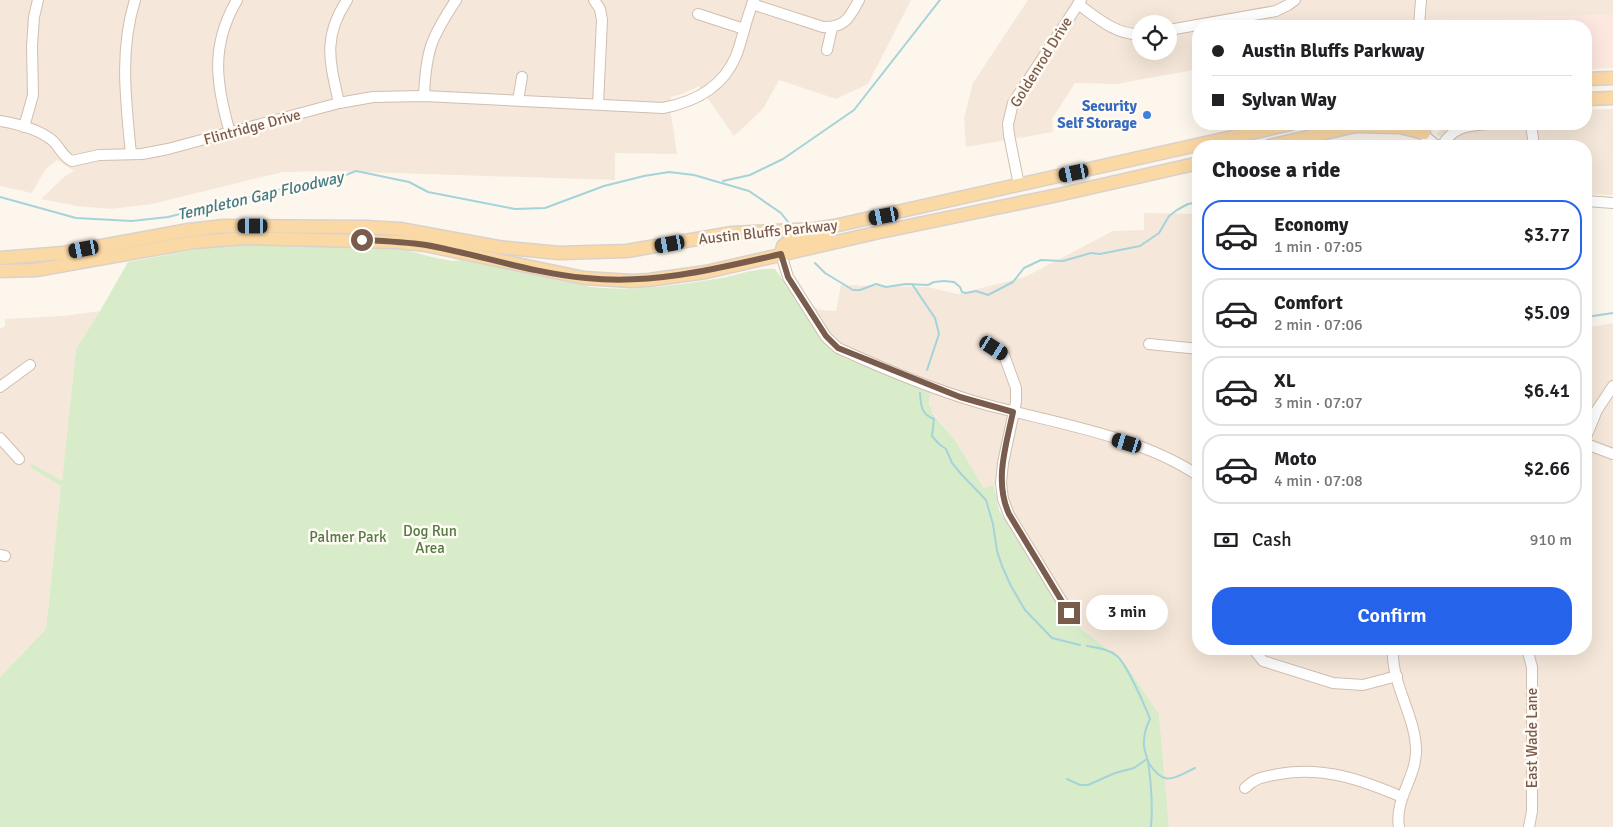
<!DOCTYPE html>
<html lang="en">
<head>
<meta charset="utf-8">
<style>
  :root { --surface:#fff; --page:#f6f6f6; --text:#202124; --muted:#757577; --line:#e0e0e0; --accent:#2563eb }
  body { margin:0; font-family:Signika,sans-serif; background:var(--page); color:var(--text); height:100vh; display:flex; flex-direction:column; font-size:19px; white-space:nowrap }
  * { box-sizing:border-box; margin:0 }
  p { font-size:16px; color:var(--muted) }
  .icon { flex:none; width:28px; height:28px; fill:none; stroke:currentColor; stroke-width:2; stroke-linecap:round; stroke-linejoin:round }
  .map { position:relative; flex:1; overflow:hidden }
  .side { position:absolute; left:1192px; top:140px; width:400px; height:515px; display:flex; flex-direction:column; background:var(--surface); border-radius:20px; box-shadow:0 5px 20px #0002 }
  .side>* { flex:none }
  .top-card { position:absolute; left:1192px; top:20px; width:400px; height:110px; border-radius:20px; box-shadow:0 5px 20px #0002; display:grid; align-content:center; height:110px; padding:0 20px; background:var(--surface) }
  .fabs { position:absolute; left:1132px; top:15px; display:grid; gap:10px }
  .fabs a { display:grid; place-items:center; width:45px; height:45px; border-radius:50%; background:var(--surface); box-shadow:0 5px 20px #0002; font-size:25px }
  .end { position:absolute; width:22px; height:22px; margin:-11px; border:6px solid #7a5c4d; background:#fff; box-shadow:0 0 0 2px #fff }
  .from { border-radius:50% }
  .bubble { position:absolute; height:35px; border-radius:18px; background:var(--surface); box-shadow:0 5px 20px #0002; font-size:16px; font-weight:600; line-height:35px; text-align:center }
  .car { position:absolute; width:15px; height:30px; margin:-15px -8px; border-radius:6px; box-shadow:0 0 4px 1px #0007; background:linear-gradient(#222 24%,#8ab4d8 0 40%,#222 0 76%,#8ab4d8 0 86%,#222 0) }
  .top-card b { display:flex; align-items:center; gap:18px; height:48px; font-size:19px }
  .top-card b+b { border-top:1px solid var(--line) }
  .top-card i { width:12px; height:12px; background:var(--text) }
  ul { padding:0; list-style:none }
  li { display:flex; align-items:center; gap:15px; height:70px; margin:0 10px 8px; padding:0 10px; border:2px solid var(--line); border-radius:20px }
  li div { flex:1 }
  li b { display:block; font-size:19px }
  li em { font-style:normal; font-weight:600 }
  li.active { border-color:var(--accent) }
  li>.icon { width:45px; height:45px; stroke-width:1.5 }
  h2 { padding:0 20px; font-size:22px; line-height:60px }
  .pay { display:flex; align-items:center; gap:12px; height:55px; padding:0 20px; font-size:19px }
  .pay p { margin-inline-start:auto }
  .cta { display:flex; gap:10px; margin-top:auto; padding:10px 20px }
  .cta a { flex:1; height:58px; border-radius:20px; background:var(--accent); color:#fff; font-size:20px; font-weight:600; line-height:58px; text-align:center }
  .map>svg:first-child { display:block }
  .residential { fill:#f5e8da; fill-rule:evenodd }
  .commercial { fill:#fde8e0 }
  .green { fill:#d8ecc9 }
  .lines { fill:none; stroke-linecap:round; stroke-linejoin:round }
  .stream { stroke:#a5d3da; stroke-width:2 }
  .minor-casing { stroke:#d1beb0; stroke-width:12 }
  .major-casing { stroke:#dad1cd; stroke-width:15 }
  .minor { stroke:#fff; stroke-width:10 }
  .major { stroke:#fbd9a5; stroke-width:12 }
  .route { stroke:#7a5c4d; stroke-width:6 }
  .shop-dot { fill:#3f7fe0; stroke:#fffaf3; stroke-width:2 }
  .labels { text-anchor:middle; stroke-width:5; stroke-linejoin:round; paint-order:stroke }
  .street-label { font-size:15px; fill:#7a5c4d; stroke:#fffaf3 }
  .shop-label { font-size:15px; font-weight:bold; fill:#366cbe; stroke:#fffaf3; text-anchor:end }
  .park-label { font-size:15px; fill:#537a41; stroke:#fffaf3 }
  .water-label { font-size:16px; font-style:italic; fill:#437c86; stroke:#fffaf3 }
</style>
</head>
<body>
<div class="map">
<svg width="1613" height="827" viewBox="0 0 1613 827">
  <rect width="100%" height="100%" fill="#fdf6ec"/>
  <!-- residential -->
  <g class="residential">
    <path d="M 0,0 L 911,0 L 868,84 L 836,99 L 779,80 L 763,109 L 734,136 L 699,86 L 682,94 L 671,97 L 671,114 L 677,154 L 615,153 L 615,180 L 331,171 L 283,172 L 152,204 L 111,209 L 77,206 L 41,199 L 65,176 L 74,171 L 57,160 L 45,170 L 32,193 L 0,186 Z"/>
    <path d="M 1028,0 L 1613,0 L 1613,15 L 1337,22 L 1332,26 L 1199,26 L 1199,69 L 1116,84 L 1075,83 L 1052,119 L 1053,132 L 966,147 L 964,118 L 973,83 ZM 1141,24 L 1169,24 L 1169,51 L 1141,51 Z"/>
    <path d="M 1613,109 L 1613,195 L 1586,194 L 1586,146 L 1454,146 L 1436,134 L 1449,124 L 1586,124 L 1586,110 Z"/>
    <path d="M 1144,213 L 1194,214 L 1194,220 L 1199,220 L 1199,649 L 1586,649 L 1586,328 L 1613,323 L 1613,827 L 1169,827 L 1159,714 L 1124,662 L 1075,624 L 1080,619 L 1081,610 L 1076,604 L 1069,602 L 1066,600 L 1013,512 L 1009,504 L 1005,482 L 984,488 L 955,440 L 930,409 L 929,396 L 933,381 L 844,346 L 837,342 L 827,329 L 810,304 L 820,310 L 836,311 L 841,285 L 928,287 L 958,294 L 1025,277 L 1113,231 L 1144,230 Z"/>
    <path d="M 100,311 L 76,349 L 62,482 L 32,463 L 61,486 L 46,629 L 0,677 L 0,329 L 5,326 L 5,319 L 64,316 Z"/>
  </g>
  <!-- commercial -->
  <path class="commercial" d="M 1613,15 L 1613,68 L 1586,69 L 1586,26 L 1431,26 L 1431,19 Z"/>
  <!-- green -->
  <path class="green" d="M 235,245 L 398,248 L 432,257 L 452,261 L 462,260 L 591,287 C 638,292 675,285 722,278 C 736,275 762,267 775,269 L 793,294 L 816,331 L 831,350 L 847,359 L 930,392 L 929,404 L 933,414 L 955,440 L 984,488 L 994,485 L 999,510 L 1058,606 L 1059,619 L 1067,625 L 1075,624 L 1124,662 L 1159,714 L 1169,827 L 0,827 L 0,677 L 46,629 L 61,486 L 30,467 L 31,463 L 62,481 L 76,349 L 100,311 L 128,262 L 204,248 Z"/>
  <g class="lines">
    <!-- stream -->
    <g class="stream">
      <path d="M 723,181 L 750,175 L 783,159 L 854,110 L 940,0"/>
      <path d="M 0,197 L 76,218 L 132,221 L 168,217 L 314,181 L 333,180 L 356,171 L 409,182 L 428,192 L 515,209 L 545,208 L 604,186 L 644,176 L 669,172 L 694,175 L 749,191 L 781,213 L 788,222"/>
      <path d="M 815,263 L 825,273 L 853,290 L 860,290 L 876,284 L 886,287 L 906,284 L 928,285 L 934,282 L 944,281 L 954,282 L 960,287 L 962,292 L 966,293 L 976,291 L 988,295 L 1013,282 L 1024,268 L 1041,260 L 1063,261 L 1091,253 L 1100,254 L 1140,246 L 1159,233 L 1169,216 L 1177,210 L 1188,204 L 1199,202"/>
      <path d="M 912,284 L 935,318 L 939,334 L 927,370"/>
      <path d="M 1586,317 L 1613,313"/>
      <path d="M 920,393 C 921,406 921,414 934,419 L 932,436 L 939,444 L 946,449 L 952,463 L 962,475 L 986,500 L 993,524 L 997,551 L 1002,566 L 1011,586 L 1025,610 L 1052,638 L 1080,645"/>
      <path d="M 1087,646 C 1098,648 1109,649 1117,656 C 1127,665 1145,706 1150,719 C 1146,727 1144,733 1144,742 C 1143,748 1146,754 1148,761 C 1151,782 1153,805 1151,827"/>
      <path d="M 1148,762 C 1164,787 1172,779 1195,768"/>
      <path d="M 1067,779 L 1080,785 L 1088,785 L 1115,773 L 1134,768 L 1147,759"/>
    </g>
    <defs>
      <g id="minor">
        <path d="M 594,0 L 600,9 L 602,20 L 598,104"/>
        <path d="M 752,4 L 823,27 C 845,28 850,17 859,0"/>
        <path d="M 1078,4 C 1096,17 1117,36 1141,34"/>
        <path d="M 698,14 L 744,29"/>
        <path d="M 1419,26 L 1421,0"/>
        <path d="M 1169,30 L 1276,11 L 1288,5 L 1295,0"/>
        <path d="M 827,50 L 832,28"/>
        <path d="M 424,96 C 426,50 431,38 456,0"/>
        <path d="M 518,100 L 522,77"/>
        <path d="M 339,103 C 330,62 322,38 347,0"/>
        <path d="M 0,121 C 18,124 39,129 53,141 C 60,148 64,158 72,161 L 99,155 L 142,154 L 168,149 L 339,103 L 373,97 L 424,96 L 663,108 C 695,102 723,87 736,56 C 743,38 746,18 754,0"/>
        <path d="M 1421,124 L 1426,137 L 1437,146"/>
        <path d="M 1531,124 L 1534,146"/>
        <path d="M 24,127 L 33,95 L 32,46 L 34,17 L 38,0"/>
        <path d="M 230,133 C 216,84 210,46 237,0"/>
        <path d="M 1442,146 C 1454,126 1467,126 1489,124"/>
        <path d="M 131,154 C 126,102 119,51 135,0"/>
        <path d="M 1019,185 L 1009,135 L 1008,124 L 1013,103 L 1081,0"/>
        <path d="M 1586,201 L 1613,203"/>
        <path d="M 781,254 L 788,277 L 826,337 L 838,348 C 884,369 932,389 980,403 C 1049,422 1139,435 1199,476"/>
        <path d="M 1149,344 L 1199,349"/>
        <path d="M 994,348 L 1004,355 L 1016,388 L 1016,402 L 1003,463 L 1001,483 L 1003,499 L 1009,515 L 1069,613"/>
        <path d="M 0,387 L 30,365"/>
        <path d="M 1586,437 L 1597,410 L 1613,386"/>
        <path d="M 0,438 L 19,459"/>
        <path d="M 1586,444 L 1613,454"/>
        <path d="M 0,555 L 5,556"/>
        <path d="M 1393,649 C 1391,683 1415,715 1416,749 C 1417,777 1394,799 1399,827"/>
        <path d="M 1527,649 L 1532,667 L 1532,811 L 1529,827"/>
        <path d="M 1255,651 L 1263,661 L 1333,683 L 1363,685 L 1397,676"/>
        <path d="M 1245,788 C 1256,777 1264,777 1279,774 C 1324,766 1362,780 1402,797"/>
      </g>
      <g id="major">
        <path d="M 1586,79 L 1613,78"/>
        <path d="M 1586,99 L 1613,98"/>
        <path d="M 1356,126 L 1400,127 L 1424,133"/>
        <path d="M 1269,146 L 1364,124"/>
        <path d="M 781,254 L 783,246 L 787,243 L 827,233"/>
        <path d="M 0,258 L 63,253 L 189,230 L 224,226 L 365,227 L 400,229 L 498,247 L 559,253 L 627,251 L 732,233 L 815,229 L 834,226 L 1291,124"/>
        <path d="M 0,271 L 36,270 L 194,242 L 246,238 L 398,242 L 425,245 L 584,278 L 631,281 L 649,280 L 706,272 L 875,233 L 1058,195 L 1199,163"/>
      </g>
    </defs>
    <!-- minor casing -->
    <use href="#minor" class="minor-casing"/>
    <!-- major casing -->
    <use href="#major" class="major-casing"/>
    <!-- minor -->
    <use href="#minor" class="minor"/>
    <!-- major -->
    <use href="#major" class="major"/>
  </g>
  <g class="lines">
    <!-- route -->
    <path class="route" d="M 362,240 C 383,241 405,242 426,245 C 480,255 532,273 586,278 C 653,285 716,269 781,254 L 788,277 L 826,336 L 838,348 L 960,397 L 1013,412 C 1006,446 994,481 1009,514 L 1069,613"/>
  </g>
  <!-- markers -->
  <circle class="shop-dot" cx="1147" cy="115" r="5"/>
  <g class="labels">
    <!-- street labels -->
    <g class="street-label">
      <text transform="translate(1041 62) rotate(-58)" y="5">Goldenrod Drive</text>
      <text transform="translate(252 127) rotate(-15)" y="5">Flintridge Drive</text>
      <text transform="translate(768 232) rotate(-6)" y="5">Austin Bluffs Parkway</text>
      <text transform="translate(1532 738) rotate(-90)" y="5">East Wade Lane</text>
    </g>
    <!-- shop labels -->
    <g class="shop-label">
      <text x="1137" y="111">Security<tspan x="1137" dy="17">Self Storage</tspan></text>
    </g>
    <!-- park labels -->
    <g class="park-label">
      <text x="430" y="536">Dog Run<tspan x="430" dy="17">Area</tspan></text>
      <text x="348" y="542">Palmer Park</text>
    </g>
    <!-- water labels -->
    <g class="water-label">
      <text transform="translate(260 195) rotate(-13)" y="6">Templeton Gap Floodway</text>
    </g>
  </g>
</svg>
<div class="fabs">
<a><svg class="icon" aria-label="locate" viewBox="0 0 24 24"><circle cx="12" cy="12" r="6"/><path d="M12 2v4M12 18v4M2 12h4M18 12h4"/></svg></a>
</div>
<i class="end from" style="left:362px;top:240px"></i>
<i class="end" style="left:1069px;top:613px"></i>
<div class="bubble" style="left:1086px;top:595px;width:82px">3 min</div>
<i class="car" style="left:1074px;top:173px;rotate:258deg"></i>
<i class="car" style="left:884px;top:216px;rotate:259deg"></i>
<i class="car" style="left:253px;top:226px;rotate:270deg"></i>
<i class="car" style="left:670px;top:244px;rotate:260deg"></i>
<i class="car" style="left:84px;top:249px;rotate:259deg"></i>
<i class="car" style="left:994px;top:348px;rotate:123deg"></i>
<i class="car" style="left:1127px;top:443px;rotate:287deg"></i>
<div class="top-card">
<b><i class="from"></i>Austin Bluffs Parkway</b>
<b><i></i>Sylvan Way</b>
</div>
<section class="side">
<h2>Choose a ride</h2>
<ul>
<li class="active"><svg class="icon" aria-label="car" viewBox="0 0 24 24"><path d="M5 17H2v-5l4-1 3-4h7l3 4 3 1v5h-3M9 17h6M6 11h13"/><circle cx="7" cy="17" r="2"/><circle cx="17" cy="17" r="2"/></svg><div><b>Economy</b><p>1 min · 07:05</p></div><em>$3.77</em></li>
<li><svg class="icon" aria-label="car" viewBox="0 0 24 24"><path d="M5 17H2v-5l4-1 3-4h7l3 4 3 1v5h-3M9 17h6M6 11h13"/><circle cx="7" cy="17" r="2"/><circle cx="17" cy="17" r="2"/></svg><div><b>Comfort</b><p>2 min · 07:06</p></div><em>$5.09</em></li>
<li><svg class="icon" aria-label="car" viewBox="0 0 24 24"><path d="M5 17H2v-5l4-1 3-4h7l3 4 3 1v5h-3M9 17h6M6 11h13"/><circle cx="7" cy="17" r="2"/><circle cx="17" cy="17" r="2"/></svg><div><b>XL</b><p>3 min · 07:07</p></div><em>$6.41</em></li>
<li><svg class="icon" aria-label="car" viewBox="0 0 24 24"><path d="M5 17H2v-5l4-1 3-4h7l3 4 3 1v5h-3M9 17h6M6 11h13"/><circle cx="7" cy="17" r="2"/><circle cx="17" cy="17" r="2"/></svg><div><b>Moto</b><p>4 min · 07:08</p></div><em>$2.66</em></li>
</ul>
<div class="pay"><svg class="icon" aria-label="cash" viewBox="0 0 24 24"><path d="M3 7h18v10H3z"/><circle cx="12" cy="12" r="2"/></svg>Cash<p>910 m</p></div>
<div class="cta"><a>Confirm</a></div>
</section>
</div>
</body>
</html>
